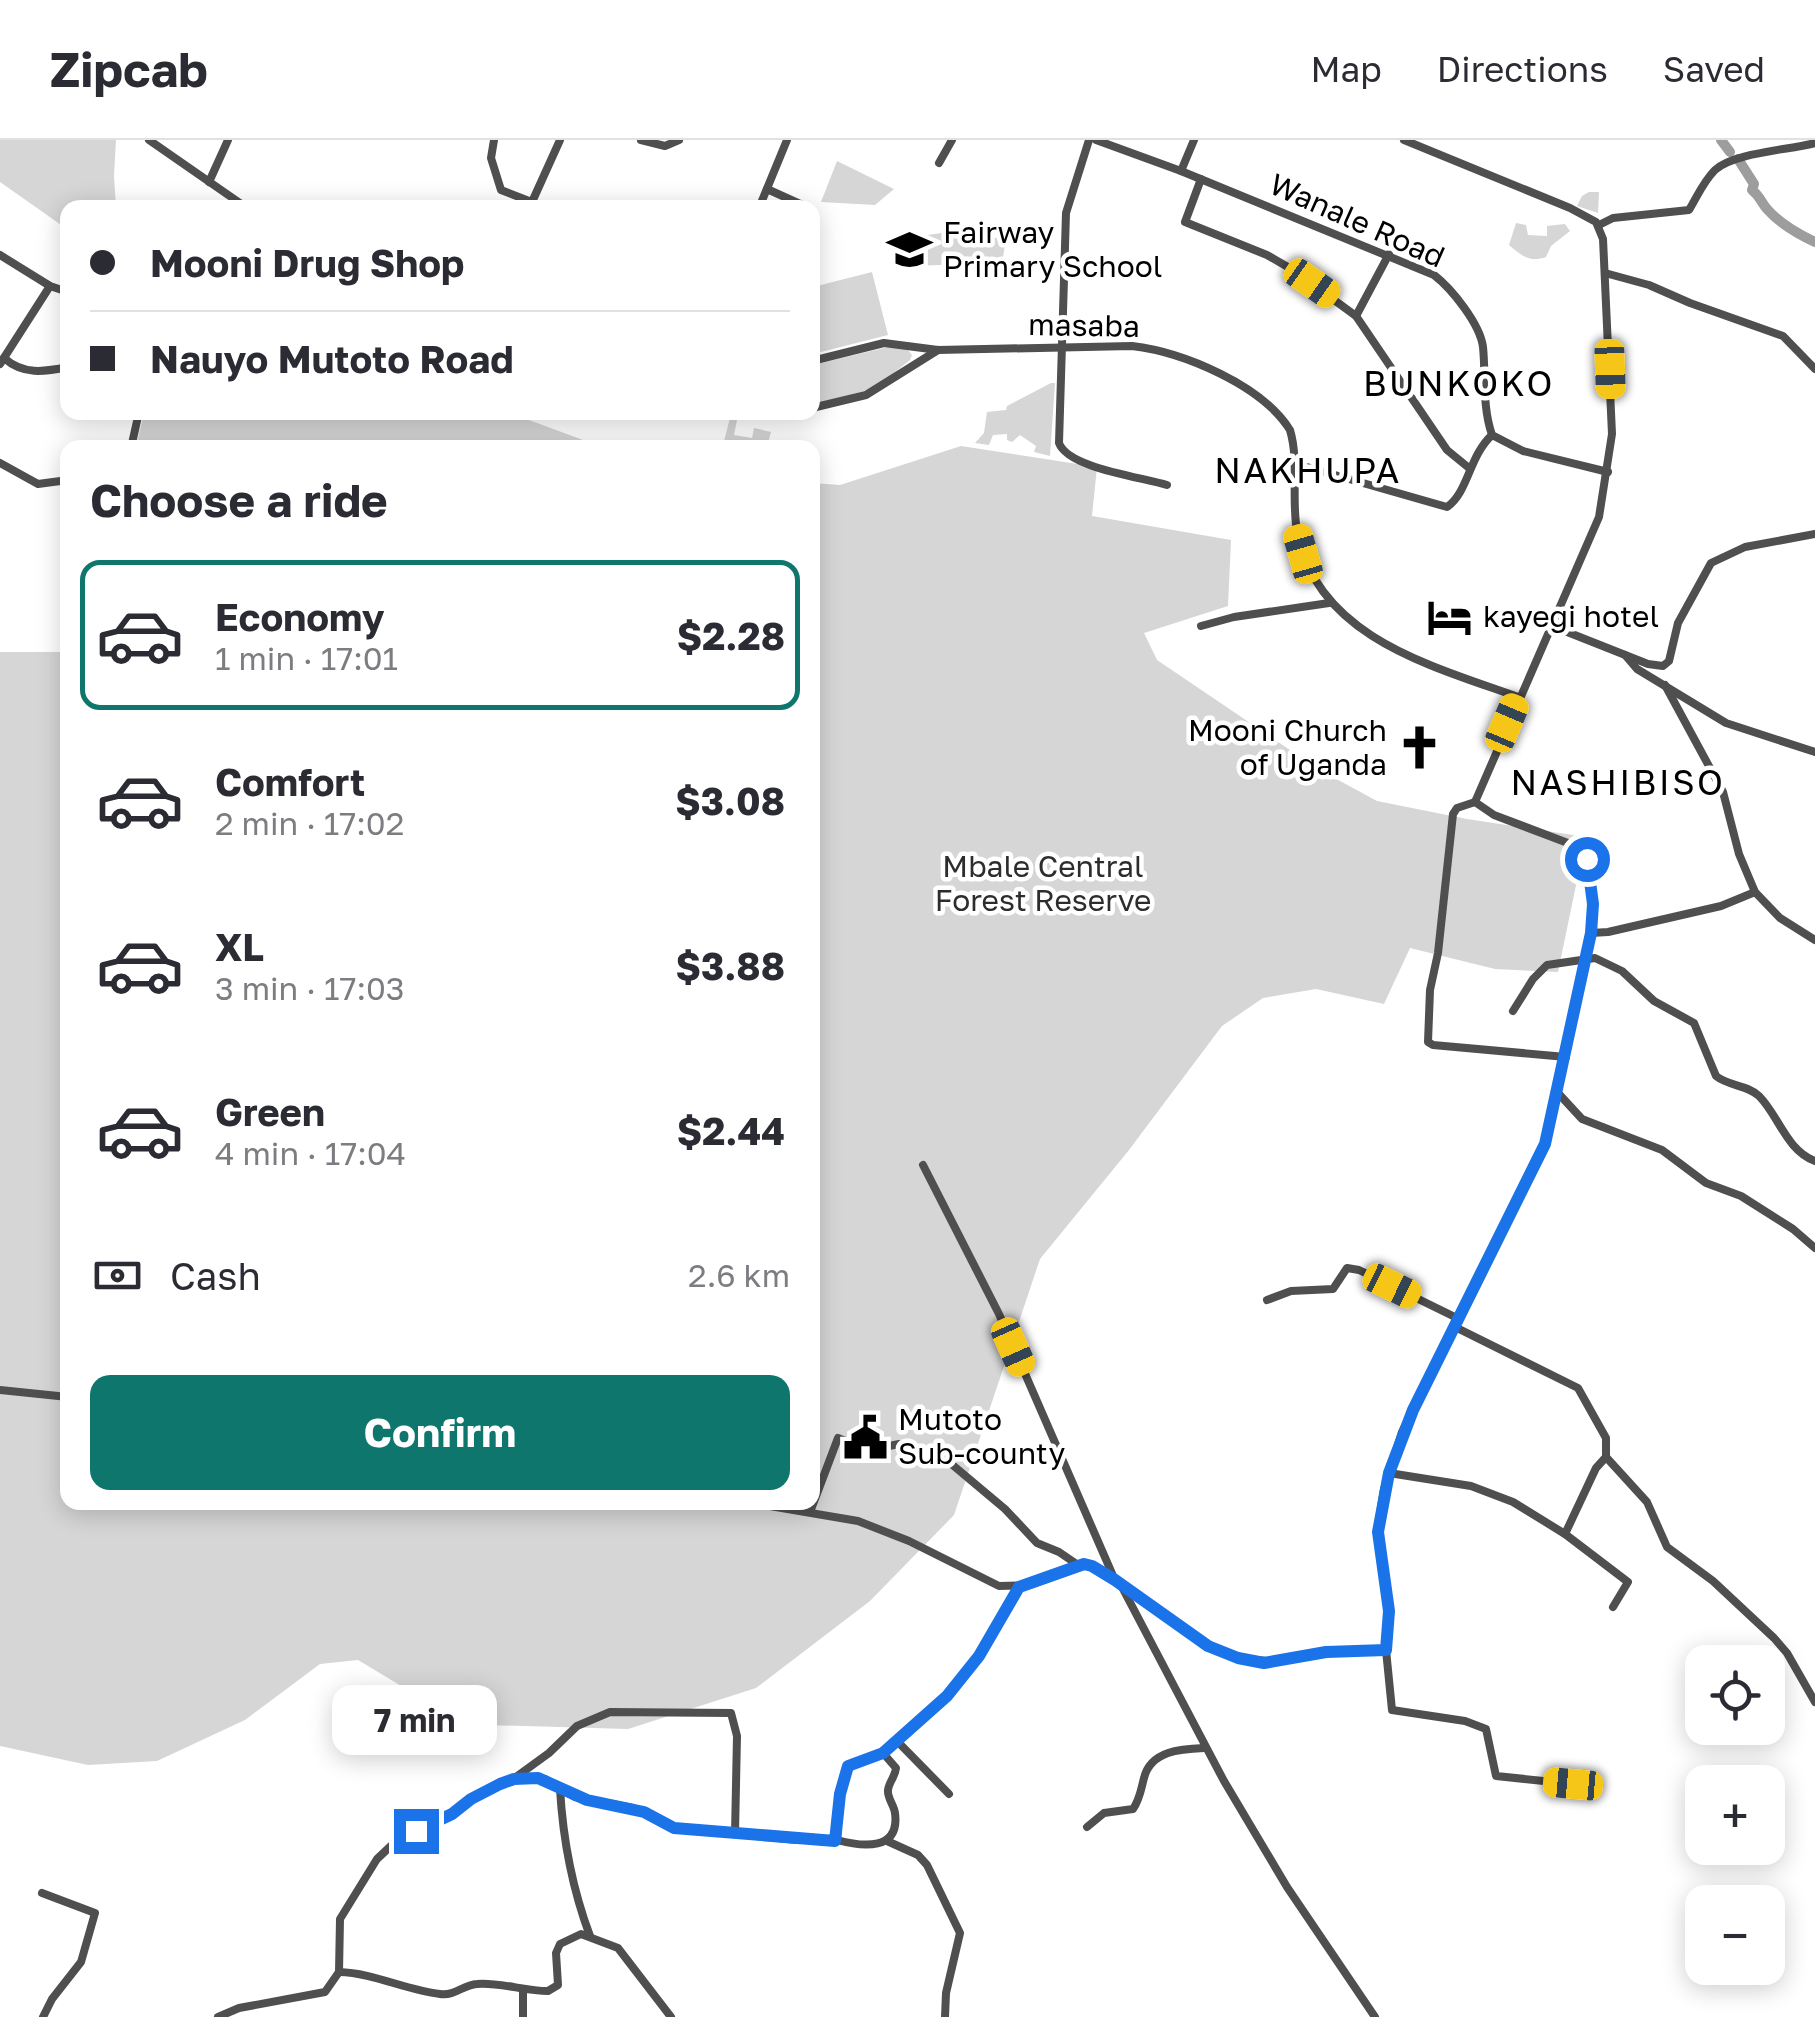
<!DOCTYPE html>
<html lang="en">
<head>
<meta charset="utf-8">
<style>
  :root { --surface:#fff; --page:#f2f2f3; --text:#2b2b33; --muted:#7c7c81; --line:#e1e1e2; --accent:#0f766e }
  body { margin:0; font-family:"Golos Text",sans-serif; background:var(--page); color:var(--text); height:100vh; display:flex; flex-direction:column; font-size:38px; white-space:nowrap }
  * { box-sizing:border-box; margin:0 }
  p { font-size:32px; color:var(--muted) }
  .icon { flex:none; width:55px; height:55px; fill:none; stroke:currentColor; stroke-width:2; stroke-linecap:round; stroke-linejoin:round }
  .map { position:relative; flex:1; overflow:hidden }
  .drawer { position:absolute; left:60px; top:300px; width:760px; height:1070px; display:flex; flex-direction:column; background:var(--surface); border-radius:20px; box-shadow:0 5px 25px #0003 }
  .drawer>* { flex:none }
  .guide { position:absolute; left:60px; top:60px; width:760px; height:220px; border-radius:20px; box-shadow:0 5px 25px #0003; display:grid; align-content:center; height:220px; padding:0 30px; background:var(--surface) }
  .tools { position:absolute; left:1685px; top:1505px; display:grid; gap:20px }
  .tools a { display:grid; place-items:center; width:100px; height:100px; border-radius:20px; background:var(--surface); box-shadow:0 5px 25px #0003; font-size:50px }
  .end { position:absolute; width:45px; height:45px; margin:-22px; border:12px solid #1a73e8; background:#fff; box-shadow:0 0 0 5px #fff }
  .from { border-radius:50% }
  .bubble { position:absolute; height:70px; border-radius:20px; background:var(--surface); box-shadow:0 5px 25px #0003; font-size:32px; font-weight:700; line-height:70px; text-align:center }
  .car { position:absolute; width:30px; height:60px; margin:-30px -15px; border-radius:12px; box-shadow:0 0 8px 2px #0007; background:linear-gradient(#f5c518 24%,#345 0 40%,#f5c518 0 76%,#345 0 86%,#f5c518 0) }
  .guide b { display:flex; align-items:center; gap:35px; height:95px; font-size:38px }
  .guide b+b { border-top:2px solid var(--line) }
  .guide i { width:25px; height:25px; background:var(--text) }
  ul { padding:0; list-style:none }
  li { display:flex; align-items:center; gap:30px; height:150px; margin:0 20px 15px; padding:0 10px; border:5px solid transparent; border-radius:20px }
  li div { flex:1 }
  li b { display:block; font-size:38px }
  li em { font-style:normal; font-weight:700 }
  li.active { border-color:var(--accent) }
  li>.icon { width:90px; height:90px; stroke-width:1.5 }
  h2 { padding:0 30px; font-size:45px; line-height:120px }
  .pay { display:flex; align-items:center; gap:25px; height:110px; padding:0 30px; font-size:38px }
  .pay p { margin-inline-start:auto }
  .cta { display:flex; gap:20px; margin-top:auto; padding:20px 30px }
  .cta a { flex:1; height:115px; border-radius:20px; background:var(--accent); color:#fff; font-size:40px; font-weight:700; line-height:115px; text-align:center }
  header { display:flex; align-items:center; gap:60px; box-sizing:border-box; height:140px; padding:0 50px; background:var(--surface); border-bottom:2px solid var(--line) }
  header strong { font-size:48px }
  nav { display:flex; gap:55px; margin-inline-start:auto; font-size:35px }
  .map>svg:first-child { display:block }
  .green { fill:#d6d6d6 }
  .lines { fill:none; stroke-linecap:round; stroke-linejoin:round }
  .river { stroke:#9d9d9d; stroke-width:10 }
  .minor { stroke:#4f4f4f; stroke-width:8 }
  .route { stroke:#1a73e8; stroke-width:12 }
  .labels { text-anchor:middle; stroke-width:9; stroke-linejoin:round; paint-order:stroke }
  .street-label { font-size:30px; fill:#000; stroke:#fff }
  .poi-label { font-size:30px; fill:#000; stroke:#fff; text-anchor:start }
  .park-label { font-size:30px; fill:#2d2d2d; stroke:#fff }
  .quarter-label { font-size:35px; letter-spacing:2.5px; fill:#000; stroke:#fff }
</style>
</head>
<body>
<header>
<strong>Zipcab</strong>
<nav><a>Map</a><a>Directions</a><a>Saved</a></nav>
</header>
<div class="map">
<svg width="1815" height="1877" viewBox="0 0 1815 1877">
  <rect width="100%" height="100%" fill="#fff"/>
  <!-- green -->
  <g class="green">
    <path d="M 0,0 L 116,0 L 114,36 L 116,67 L 68,68 L 67,88 L 64,87 L 0,42 Z"/>
    <path d="M 837,21 L 894,49 L 875,65 L 821,62 Z"/>
    <path d="M 1589,52 L 1599,52 L 1598,73 L 1577,66 L 1582,56 Z"/>
    <path d="M 1516,83 L 1526,85 L 1528,95 L 1547,96 L 1547,86 L 1565,84 L 1570,91 L 1551,106 L 1546,117 C 1529,123 1521,115 1509,105 Z"/>
    <path d="M 949,92 L 1006,99 L 1002,123 L 910,126 L 920,96 Z"/>
    <path d="M 872,132 L 888,195 L 813,214 L 813,147 Z"/>
    <path d="M 888,207 L 907,209 L 912,215 L 910,220 L 875,248 L 813,265 L 813,225 Z"/>
    <path d="M 1051,243 L 1055,243 L 1050,316 L 1034,312 L 1036,306 L 1020,295 L 1012,302 L 1007,300 L 1007,294 L 993,295 L 989,305 L 975,303 L 984,293 L 987,272 L 1006,270 L 1007,266 Z"/>
    <path d="M 144,273 L 510,273 L 602,307 L 136,307 Z"/>
    <path d="M 730,278 L 737,280 L 734,295 L 752,298 L 754,288 L 771,292 L 767,307 L 723,305 Z"/>
    <path d="M 961,306 L 1097,327 L 1092,376 L 1231,400 L 1228,466 L 1144,493 L 1157,520 L 1318,629 L 1377,661 L 1467,679 L 1586,697 L 1558,832 L 1495,829 L 1410,808 L 1384,864 L 1316,849 L 1263,858 L 1222,886 L 1129,1010 L 1040,1119 L 954,1375 L 870,1461 L 756,1548 L 628,1589 L 486,1585 L 403,1547 L 358,1520 L 320,1524 L 245,1580 L 157,1621 L 88,1625 L 0,1606 L 0,512 L 67,512 L 68,1362 L 812,1362 L 813,343 L 840,345 Z"/>
  </g>
  <g class="lines">
    <!-- river -->
    <g class="river">
      <path d="M 1721,0 L 1730,12"/>
      <path d="M 1738,19 L 1754,44 L 1752,50 C 1760,56 1761,62 1767,69 C 1780,84 1798,94 1815,102"/>
    </g>
    <!-- minor -->
    <g class="minor">
      <path d="M 149,0 L 247,68"/>
      <path d="M 494,0 L 491,18 L 501,50 L 547,68"/>
      <path d="M 641,0 L 665,6 L 679,0"/>
      <path d="M 1089,0 L 1066,73 L 1059,303 C 1068,328 1141,337 1167,345"/>
      <path d="M 1096,0 L 1181,31 L 1434,135 C 1452,149 1480,184 1483,207 C 1486,237 1482,266 1492,295 L 1523,311 L 1608,332"/>
      <path d="M 939,23 L 952,0"/>
      <path d="M 1181,31 L 1194,0"/>
      <path d="M 1201,39 L 1185,82 L 1267,115 L 1293,130 L 1356,176 L 1447,310 L 1469,328"/>
      <path d="M 209,42 L 228,0"/>
      <path d="M 767,49 L 809,68"/>
      <path d="M 532,62 L 560,0"/>
      <path d="M 759,68 L 787,0"/>
      <path d="M 1599,85 L 1613,78 L 1689,70 C 1697,57 1703,42 1715,30 C 1732,13 1788,10 1815,3"/>
      <path d="M 0,115 L 50,146 L 68,152"/>
      <path d="M 1605,133 L 1649,145 L 1690,163 L 1783,196 L 1815,229"/>
      <path d="M 1356,176 L 1389,114"/>
      <path d="M 4,218 C 23,235 44,232 68,227"/>
      <path d="M 812,221 L 884,203 L 938,210 L 1132,206 C 1183,212 1262,245 1290,290 C 1300,324 1290,362 1298,397 C 1321,498 1432,526 1518,557"/>
      <path d="M 0,224 L 50,146"/>
      <path d="M 812,268 L 866,255 L 938,210"/>
      <path d="M 131,308 L 139,272"/>
      <path d="M 0,323 L 38,344 L 68,340"/>
      <path d="M 1293,323 L 1447,367 C 1468,353 1469,316 1492,295"/>
      <path d="M 1201,486 L 1234,477 L 1329,463"/>
      <path d="M 1552,486 L 1648,524 L 1663,526 L 1669,521 L 1678,483 L 1711,423 L 1745,407 L 1815,394"/>
      <path d="M 1625,515 L 1637,529 L 1726,583 L 1815,612"/>
      <path d="M 1665,545 L 1723,652 L 1739,714 L 1755,752 L 1780,778 L 1815,800"/>
      <path d="M 1475,662 L 1457,668 L 1453,674 L 1438,813 L 1430,850 L 1428,902 L 1433,905 L 1566,917"/>
      <path d="M 1591,793 L 1608,792 L 1721,766 L 1755,752"/>
      <path d="M 1513,871 L 1533,839 L 1547,825 L 1595,818 L 1622,831 L 1654,861 L 1694,883 L 1716,936 C 1728,946 1748,945 1759,956 C 1779,976 1786,1010 1815,1021"/>
      <path d="M 1558,953 L 1582,979 L 1662,1010 L 1706,1043 L 1741,1056 L 1793,1089 L 1815,1108"/>
      <path d="M 923,1025 L 999,1174 L 1114,1438"/>
      <path d="M 1267,1160 L 1291,1151 L 1333,1149 L 1347,1128 L 1359,1130 L 1457,1178"/>
      <path d="M 1453,1186 L 1578,1248 L 1606,1298 L 1606,1317 L 1596,1328 L 1565,1394"/>
      <path d="M 0,1250 L 68,1257"/>
      <path d="M 1606,1317 L 1647,1362 L 1667,1407 L 1713,1441 L 1774,1498 L 1787,1513 L 1815,1562"/>
      <path d="M 1389,1333 L 1471,1346 L 1513,1362 L 1565,1394 L 1628,1442 L 1613,1467"/>
      <path d="M 746,1362 L 858,1381 L 909,1401 L 999,1446 L 1030,1445 L 1089,1424 L 1208,1506 L 1238,1518 L 1277,1522 L 1326,1512 L 1386,1510 L 1389,1471 L 1377,1392 L 1384,1349 L 1402,1292 L 1548,995 L 1591,793 L 1591,740 L 1581,708 L 1494,675 L 1475,662 L 1599,377 L 1612,294 L 1603,99 L 1596,82 L 1570,68 L 1404,0"/>
      <path d="M 810,1372 L 838,1298 L 869,1310 L 899,1304 L 949,1322 L 1005,1369 L 1037,1403 L 1059,1412 L 1078,1425"/>
      <path d="M 1123,1449 L 1224,1641 L 1287,1747 L 1375,1877"/>
      <path d="M 1386,1510 L 1392,1570 L 1465,1581 L 1486,1589 L 1496,1636 L 1573,1644"/>
      <path d="M 896,1600 L 949,1654"/>
      <path d="M 516,1637 L 549,1613 L 577,1586 L 610,1572 L 731,1573 L 737,1596 L 735,1694"/>
      <path d="M 560,1649 C 563,1700 572,1748 590,1796"/>
      <path d="M 1087,1687 L 1104,1673 L 1133,1669 C 1140,1659 1141,1649 1144,1638 C 1151,1610 1182,1609 1205,1608"/>
      <path d="M 837,1700 C 863,1707 900,1711 895,1673 C 894,1665 887,1658 888,1650 C 889,1642 895,1637 896,1628 L 883,1613"/>
      <path d="M 887,1701 L 918,1715 L 927,1725 L 960,1793 L 946,1853 L 945,1877"/>
      <path d="M 42,1753 L 95,1773 L 81,1822 L 52,1859 L 43,1877"/>
      <path d="M 339,1832 C 374,1833 405,1850 440,1854 C 456,1856 462,1845 477,1844 C 499,1842 525,1851 548,1851 L 558,1845 L 556,1813 L 560,1804 L 581,1794 L 618,1808 L 671,1877"/>
      <path d="M 523,1850 L 523,1877"/>
      <path d="M 218,1877 L 239,1868 L 325,1852 L 339,1832 L 340,1779 L 377,1719 L 394,1703 L 452,1674 L 483,1652 L 512,1640 L 545,1639 L 575,1657 L 633,1668 L 674,1688 L 797,1700 L 837,1700 L 840,1653 L 848,1626 L 883,1613 L 947,1556 L 979,1516 L 1019,1447"/>
    </g>
  </g>
  <g class="lines">
    <!-- route -->
    <path class="route" d="M 416,1691 L 452,1674 L 471,1659 L 500,1644 L 514,1639 L 538,1638 L 587,1660 L 644,1672 L 674,1688 L 835,1701 L 840,1654 L 848,1626 L 883,1613 L 947,1556 L 979,1516 L 1019,1447 L 1084,1424 L 1092,1426 L 1115,1440 L 1208,1506 L 1238,1518 L 1264,1523 L 1326,1512 L 1386,1510 L 1389,1471 L 1378,1392 L 1389,1333 L 1413,1270 L 1545,1004 L 1591,793 L 1593,764 L 1587,719"/>
  </g>
  <!-- icons -->
  <defs>
    <symbol id="school-bare" viewBox="-9 -9 18 18"><path d="M0-5L7-2L0 1L-7-2ZM-4 1L0 2.5L4 1V4Q0 6-4 4Z" fill="#000" stroke="#fff" stroke-width="2.5" paint-order="stroke"/></symbol>
    <symbol id="hotel-bare" viewBox="-9 -9 18 18"><path d="M-6-4.5h1.5V1H6V5H4.5V3h-9V5H-6ZM-4 0a1.8 1.8 0 1 1 3.6 0ZM.5 0V-2.5h3Q6-2.5 6 0Z" fill="#000" stroke="#fff" stroke-width="2.5" paint-order="stroke"/></symbol>
    <symbol id="church-bare" viewBox="-9 -9 18 18"><path d="M-1.2-6h2.4v3.5h3.3v2.4h-3.3V6h-2.4V-.1h-3.3v-2.4h3.3Z" fill="#000" stroke="#fff" stroke-width="2.5" paint-order="stroke"/></symbol>
    <symbol id="civic-bare" viewBox="-9 -9 18 18"><path d="M-.6-6.5H3V-4.5H.6V-3L4-1V1h2V6H-6V1h2V-1L-.6-3ZM-1.2 2.5V6h2.4V2.5Z" fill="#000" stroke="#fff" stroke-width="2.5" paint-order="stroke"/></symbol>
  </defs>
  <g fill-rule="evenodd">
    <use href="#school-bare" x="878" y="78" width="63" height="63"/>
    <use href="#hotel-bare" x="1418" y="446" width="63" height="63"/>
    <use href="#church-bare" x="1388" y="576" width="63" height="63"/>
    <use href="#civic-bare" x="834" y="1266" width="63" height="63"/>
  </g>
  <g class="labels">
    <!-- street labels -->
    <g class="street-label">
      <text transform="translate(1357 81) rotate(24)" y="10">Wanale Road</text>
      <text transform="translate(1084 186) rotate(1)" y="10">masaba</text>
    </g>
    <!-- poi labels -->
    <g class="poi-label">
      <text x="943" y="103">Fairway<tspan x="943" dy="34">Primary School</tspan></text>
      <text x="1483" y="487">kayegi hotel</text>
      <text x="1387" y="601" text-anchor="end">Mooni Church<tspan x="1387" dy="34">of Uganda</tspan></text>
      <text x="898" y="1290">Mutoto<tspan x="898" dy="34">Sub-county</tspan></text>
    </g>
    <!-- park labels -->
    <g class="park-label">
      <text x="1043" y="737">Mbale Central<tspan x="1043" dy="34">Forest Reserve</tspan></text>
    </g>
    <!-- quarter labels -->
    <g class="quarter-label">
      <text x="1459" y="256">BUNKOKO</text>
      <text x="1308" y="343">NAKHUPA</text>
      <text x="1618" y="655">NASHIBISO</text>
    </g>
  </g>
</svg>
<div class="tools">
<a><svg class="icon" aria-label="locate" viewBox="0 0 24 24"><circle cx="12" cy="12" r="6"/><path d="M12 2v4M12 18v4M2 12h4M18 12h4"/></svg></a>
<a>+</a>
<a>−</a>
</div>
<i class="end from" style="left:1587px;top:719px"></i>
<i class="end" style="left:416px;top:1691px"></i>
<div class="bubble" style="left:332px;top:1545px;width:165px">7 min</div>
<i class="car" style="left:1312px;top:143px;rotate:125deg"></i>
<i class="car" style="left:1610px;top:229px;rotate:178deg"></i>
<i class="car" style="left:1303px;top:414px;rotate:344deg"></i>
<i class="car" style="left:1507px;top:583px;rotate:23deg"></i>
<i class="car" style="left:1392px;top:1146px;rotate:116deg"></i>
<i class="car" style="left:1013px;top:1207px;rotate:156deg"></i>
<i class="car" style="left:1573px;top:1644px;rotate:275deg"></i>
<div class="guide">
<b><i class="from"></i>Mooni Drug Shop</b>
<b><i></i>Nauyo Mutoto Road</b>
</div>
<section class="drawer">
<h2>Choose a ride</h2>
<ul>
<li class="active"><svg class="icon" aria-label="car" viewBox="0 0 24 24"><path d="M5 17H2v-5l4-1 3-4h7l3 4 3 1v5h-3M9 17h6M6 11h13"/><circle cx="7" cy="17" r="2"/><circle cx="17" cy="17" r="2"/></svg><div><b>Economy</b><p>1 min · 17:01</p></div><em>$2.28</em></li>
<li><svg class="icon" aria-label="car" viewBox="0 0 24 24"><path d="M5 17H2v-5l4-1 3-4h7l3 4 3 1v5h-3M9 17h6M6 11h13"/><circle cx="7" cy="17" r="2"/><circle cx="17" cy="17" r="2"/></svg><div><b>Comfort</b><p>2 min · 17:02</p></div><em>$3.08</em></li>
<li><svg class="icon" aria-label="car" viewBox="0 0 24 24"><path d="M5 17H2v-5l4-1 3-4h7l3 4 3 1v5h-3M9 17h6M6 11h13"/><circle cx="7" cy="17" r="2"/><circle cx="17" cy="17" r="2"/></svg><div><b>XL</b><p>3 min · 17:03</p></div><em>$3.88</em></li>
<li><svg class="icon" aria-label="car" viewBox="0 0 24 24"><path d="M5 17H2v-5l4-1 3-4h7l3 4 3 1v5h-3M9 17h6M6 11h13"/><circle cx="7" cy="17" r="2"/><circle cx="17" cy="17" r="2"/></svg><div><b>Green</b><p>4 min · 17:04</p></div><em>$2.44</em></li>
</ul>
<div class="pay"><svg class="icon" aria-label="cash" viewBox="0 0 24 24"><path d="M3 7h18v10H3z"/><circle cx="12" cy="12" r="2"/></svg>Cash<p>2.6 km</p></div>
<div class="cta"><a>Confirm</a></div>
</section>
</div>
</body>
</html>
